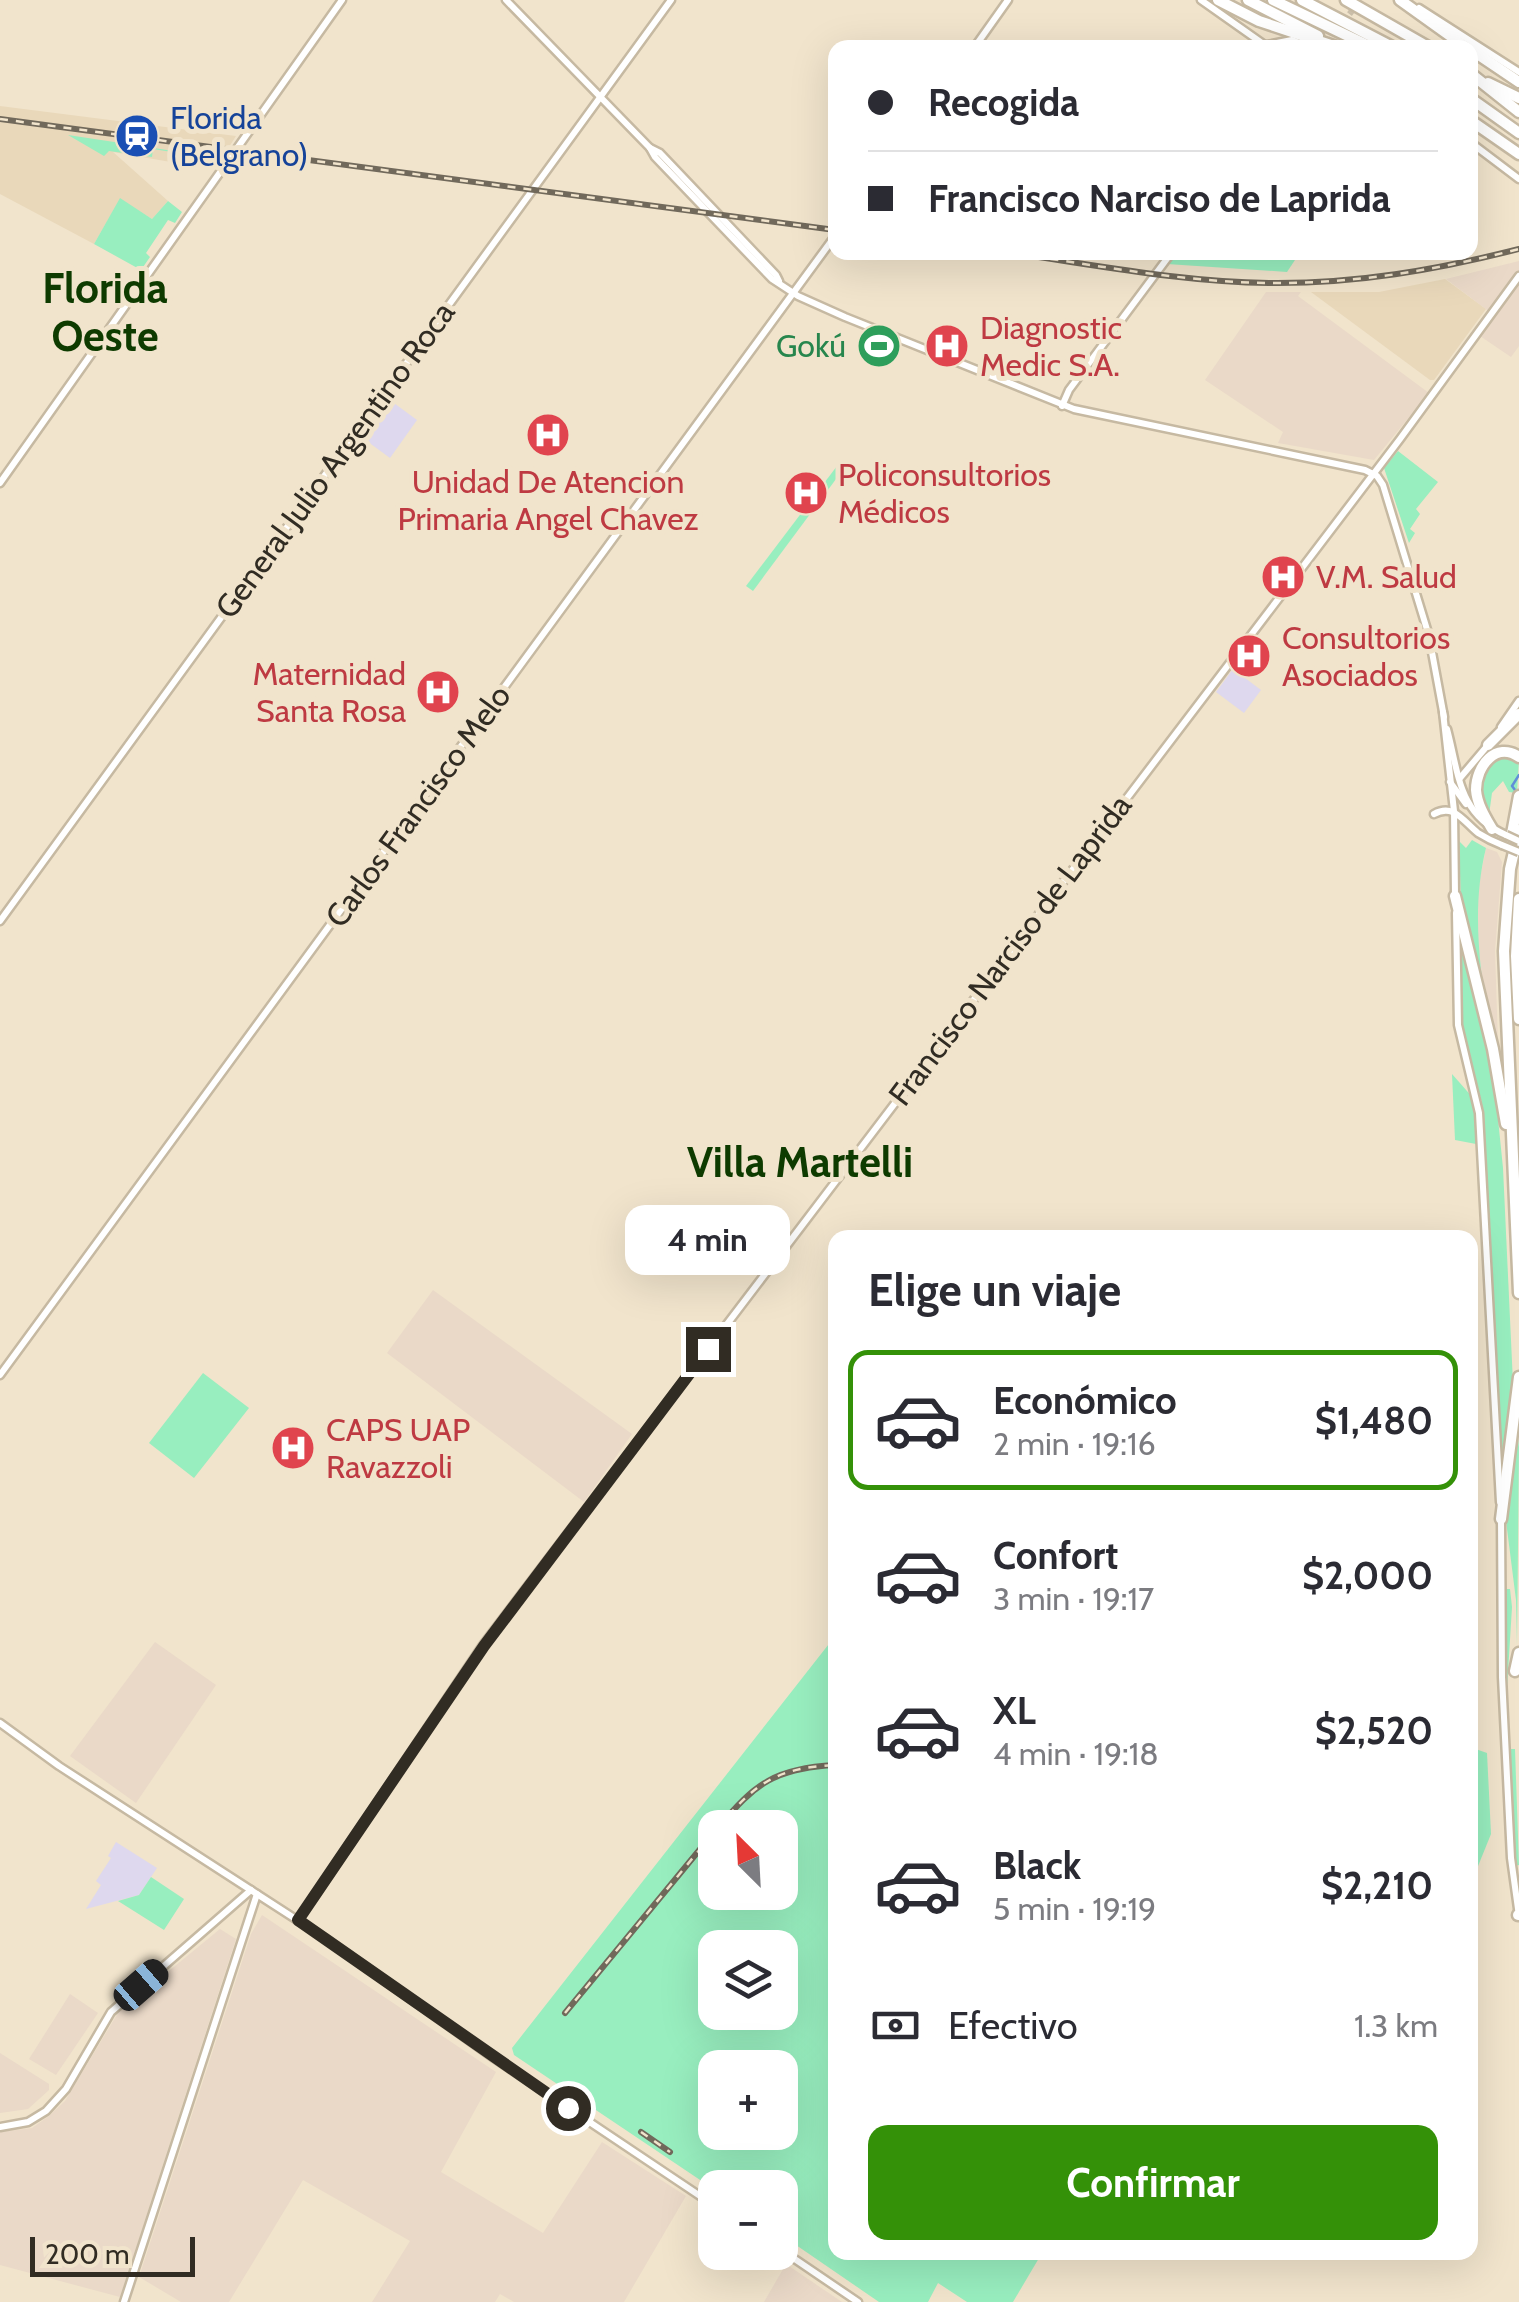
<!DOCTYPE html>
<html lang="es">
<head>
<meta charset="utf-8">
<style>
  :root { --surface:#fff; --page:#f2f2f3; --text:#2b2b33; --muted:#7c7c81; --line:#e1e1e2; --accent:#349108 }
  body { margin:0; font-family:Cabin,sans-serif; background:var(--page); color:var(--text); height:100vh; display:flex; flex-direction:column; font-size:38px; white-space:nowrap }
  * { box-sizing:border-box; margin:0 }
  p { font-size:32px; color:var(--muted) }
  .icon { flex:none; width:55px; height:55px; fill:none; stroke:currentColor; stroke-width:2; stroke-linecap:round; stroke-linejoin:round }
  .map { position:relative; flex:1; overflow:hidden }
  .details { position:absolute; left:828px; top:1230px; width:650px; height:1030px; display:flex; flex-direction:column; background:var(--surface); border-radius:20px; box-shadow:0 10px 40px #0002 }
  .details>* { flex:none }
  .top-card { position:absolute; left:828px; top:40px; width:650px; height:220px; border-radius:20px; box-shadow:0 10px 40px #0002; display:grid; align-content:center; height:220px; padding:0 40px; background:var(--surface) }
  .needle { width:65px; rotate:336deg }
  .fabs { position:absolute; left:698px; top:1810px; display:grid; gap:20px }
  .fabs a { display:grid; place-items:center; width:100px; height:100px; border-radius:20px; background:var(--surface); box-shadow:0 10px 40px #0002; font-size:50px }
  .scale { position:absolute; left:30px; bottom:25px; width:165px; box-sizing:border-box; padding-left:10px; border:5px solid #312c23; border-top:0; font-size:28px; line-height:35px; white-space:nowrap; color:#312c23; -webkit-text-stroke:8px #f1e4cc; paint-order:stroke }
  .end { position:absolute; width:45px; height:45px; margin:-22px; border:12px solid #312c23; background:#fff; box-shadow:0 0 0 5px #fff }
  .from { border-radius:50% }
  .bubble { position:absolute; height:70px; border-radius:20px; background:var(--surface); box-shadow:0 10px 40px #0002; font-size:32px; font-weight:700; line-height:70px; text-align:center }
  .car { position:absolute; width:30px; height:60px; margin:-30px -15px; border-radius:12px; box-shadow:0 0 8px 2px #0007; background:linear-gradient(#222 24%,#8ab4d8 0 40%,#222 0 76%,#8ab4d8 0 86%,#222 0) }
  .top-card b { display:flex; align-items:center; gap:35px; height:95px; font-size:38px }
  .top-card b+b { border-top:2px solid var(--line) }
  .top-card i { width:25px; height:25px; background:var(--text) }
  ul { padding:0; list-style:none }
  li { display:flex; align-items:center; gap:30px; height:140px; margin:0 20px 15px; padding:0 20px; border:5px solid transparent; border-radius:20px }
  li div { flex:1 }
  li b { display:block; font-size:38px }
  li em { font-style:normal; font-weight:700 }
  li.selected { border-color:var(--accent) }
  li>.icon { width:90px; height:90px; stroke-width:1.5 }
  h2 { padding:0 40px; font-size:45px; line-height:120px }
  .pay { display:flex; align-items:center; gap:25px; height:110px; padding:0 40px; font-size:38px }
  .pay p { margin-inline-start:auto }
  .cta { display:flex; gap:20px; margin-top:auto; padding:20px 40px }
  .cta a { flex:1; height:115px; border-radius:20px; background:var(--accent); color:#fff; font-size:40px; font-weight:700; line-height:115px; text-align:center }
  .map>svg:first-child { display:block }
  .built { fill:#e9d8ba }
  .industrial { fill:#ead9c8 }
  .education { fill:#ded8ee }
  .green { fill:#98eebf; fill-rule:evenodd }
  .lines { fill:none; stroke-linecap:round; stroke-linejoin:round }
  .stream { stroke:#618ed8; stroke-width:2.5 }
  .secondary-tunnel { stroke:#cbbfaa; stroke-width:6; stroke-dasharray:6 3; stroke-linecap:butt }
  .secondary-casing { stroke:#c6b9a2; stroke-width:11 }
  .highway-casing { stroke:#c6b9a2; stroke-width:15 }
  .secondary { stroke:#fff; stroke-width:6 }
  .highway { stroke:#fff; stroke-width:10 }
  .rail-casing { stroke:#71695b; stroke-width:6 }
  .rail { stroke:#f1e4cc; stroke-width:2.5; stroke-dasharray:8; stroke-linecap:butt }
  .secondary-bridge-casing { stroke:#c6b9a2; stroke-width:11; stroke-linecap:butt }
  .secondary-bridge { stroke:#fff; stroke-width:6 }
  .route { stroke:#312c23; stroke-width:12 }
  .labels { text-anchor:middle; stroke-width:10; stroke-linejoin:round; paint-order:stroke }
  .transit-label { font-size:32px; fill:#164399; stroke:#f1e4cc; text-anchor:start }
  .health-label { font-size:32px; fill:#be3a42; stroke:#f1e4cc; text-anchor:start }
  .leisure-label { font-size:32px; fill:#27864d; stroke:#f1e4cc; text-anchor:end }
  .street-label { font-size:32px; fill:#312c23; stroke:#f1e4cc }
  .district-label { font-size:42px; font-weight:bold; fill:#0e3b00; stroke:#f1e4cc }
</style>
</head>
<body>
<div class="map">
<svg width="1519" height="2302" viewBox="0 0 1519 2302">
  <rect width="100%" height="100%" fill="#f1e4cc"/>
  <!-- built -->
  <g class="built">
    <path d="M 0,106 L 236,136 L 217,166 L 188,165 L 113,152 L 168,201 L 152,219 L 120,199 L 94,244 L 0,194 Z"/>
    <path d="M 1445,279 L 1486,309 L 1434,380 L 1430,380 L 1311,292 L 1379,292 Z"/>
  </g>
  <!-- industrial -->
  <g class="industrial">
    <path d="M 1519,261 L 1519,346 L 1511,357 L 1480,336 L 1495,316 L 1446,279 Z"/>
    <path d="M 1266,292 L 1301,292 L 1298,296 L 1429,393 L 1374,460 L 1278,443 L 1283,432 L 1205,380 Z"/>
    <path d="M 1486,848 L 1497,852 L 1502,862 L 1495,951 L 1498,1043 L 1489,1029 L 1478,958 L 1476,898 Z"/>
    <path d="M 433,1290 L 632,1434 L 584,1502 L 387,1353 Z"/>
    <path d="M 155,1642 L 216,1685 L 136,1803 L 70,1756 Z"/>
    <path d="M 262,1915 L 496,2072 L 441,2172 L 543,2233 L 602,2142 L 686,2196 L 624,2302 L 514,2302 L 500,2294 L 495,2302 L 372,2302 L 410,2241 L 303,2180 L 229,2302 L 181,2302 L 139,2277 L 251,1934 Z"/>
    <path d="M 220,1929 L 236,1939 L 120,2297 L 0,2265 L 0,2132 L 32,2128 L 49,2116 L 65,2101 L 118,2013 Z"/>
    <path d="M 70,1994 L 98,2013 L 56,2075 L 29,2059 Z"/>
    <path d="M 0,2053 L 49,2084 L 49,2090 L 28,2109 L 0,2113 Z"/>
    <path d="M 786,2264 L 842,2302 L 764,2302 Z"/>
  </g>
  <!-- education -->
  <g class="education">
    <path d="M 387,398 L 417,420 L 390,458 L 360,436 Z"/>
    <path d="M 1233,669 L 1261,690 L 1244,713 L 1216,692 Z"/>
    <path d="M 116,1842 L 157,1868 L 139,1895 L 86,1909 L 101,1885 L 96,1881 L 111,1858 L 108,1856 Z"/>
  </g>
  <!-- green -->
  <g class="green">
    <path d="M 68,135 L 200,155 L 201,152 L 218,155 L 215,159 L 153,149 L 152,157 L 109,151 L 104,156 Z"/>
    <path d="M 120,198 L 152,219 L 168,201 L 182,212 L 175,223 L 168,220 L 146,253 L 150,257 L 141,270 L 94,244 Z"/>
    <path d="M 1177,253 L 1299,254 L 1287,272 L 1167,264 Z"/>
    <path d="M 1398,451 L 1438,482 L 1416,509 L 1420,514 L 1410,529 L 1415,533 L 1409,543 L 1384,468 Z"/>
    <path d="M 837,466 L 842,471 L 753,591 L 746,586 Z"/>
    <path d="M 1499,755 L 1519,759 L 1517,793 L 1509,792 L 1503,781 L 1492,793 L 1489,815 C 1479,790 1478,774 1499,755 Z"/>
    <path d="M 1472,840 L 1486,848 C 1471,909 1480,967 1489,1029 L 1461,905 L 1459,841 L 1466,848 Z"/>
    <path d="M 1462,948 L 1493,1070 L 1503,1168 L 1513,1383 L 1512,1420 L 1502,1488 L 1482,1103 L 1461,1024 L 1458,949 Z"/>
    <path d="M 1452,1074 L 1474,1099 L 1476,1144 L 1455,1140 Z"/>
    <path d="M 203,1373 L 249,1408 L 194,1478 L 149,1443 Z"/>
    <path d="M 1517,1429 L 1519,1447 L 1517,1645 L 1516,1600 L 1505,1513 Z"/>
    <path d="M 1506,1589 L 1510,1589 L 1512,1607 L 1507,1689 L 1510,1749 L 1515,1749 L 1519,1865 L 1515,1866 L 1505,1673 Z"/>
    <path d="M 832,1640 L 835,1642 L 835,2252 L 1042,2253 L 1013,2302 L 967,2302 L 938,2283 L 928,2302 L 879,2302 L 780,2234 L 780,2188 L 715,2188 L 715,2190 L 514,2055 L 512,2048 ZM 715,1828 L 780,1828 L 780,1892 L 715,1892 ZM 715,1948 L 780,1948 L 780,2012 L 715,2012 ZM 715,2068 L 780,2068 L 780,2132 L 715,2132 Z"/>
    <path d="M 1470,1747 L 1487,1753 L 1491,1834 L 1470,1886 Z"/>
    <path d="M 151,1877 L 184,1899 L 164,1930 L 118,1901 L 139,1895 Z"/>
  </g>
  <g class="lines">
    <!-- stream -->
    <path class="stream" d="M 1515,790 L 1512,786 L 1519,775"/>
    <!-- secondary-tunnel -->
    <path class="secondary-tunnel" d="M 1328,43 L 1360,0"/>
    <defs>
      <g id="secondary">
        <path d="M 506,0 L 650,148 L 660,153 L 776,275 L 779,281"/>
        <path d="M 1201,0 L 1269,48"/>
        <path d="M 1419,8 L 1519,72"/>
        <path d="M 1267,45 L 1292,40 L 1311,48"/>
        <path d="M 974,48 L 1008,0"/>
        <path d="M 1470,142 L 1519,179"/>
        <path d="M 650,148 L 655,157 L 772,279 L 798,296 L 845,317 L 1074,409 L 1365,470 L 1377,476 L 1383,485 L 1429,636 L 1444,717"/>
        <path d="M 1062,406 L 1069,390 L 1172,252"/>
        <path d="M 0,483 L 342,0"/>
        <path d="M 1443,712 L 1454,811 L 1455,895"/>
        <path d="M 1501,727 L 1519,701"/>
        <path d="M 1447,729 C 1459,774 1458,814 1506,835"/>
        <path d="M 1460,778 L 1488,745"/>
        <path d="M 1450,782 L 1466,804"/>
        <path d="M 1434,814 C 1454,803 1463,821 1478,833 C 1486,838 1494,842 1502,845"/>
        <path d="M 1456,913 L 1458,1025 L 1479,1113 L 1500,1502"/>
        <path d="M 0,921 L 671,0"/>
        <path d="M 0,1375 L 835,236"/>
        <path d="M 1501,1520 L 1502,1677 L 1511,1858 L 1519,1916"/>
        <path d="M 0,1723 L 59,1766 L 325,1938 L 494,2058 L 715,2206"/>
        <path d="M 298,1921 L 483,1645 L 1400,439 L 1519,276"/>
        <path d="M 0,2127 L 28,2122 L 46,2111 L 66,2089 L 111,2012 L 251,1890"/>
        <path d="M 780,2249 L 858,2302"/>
        <path d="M 124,2302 L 257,1894"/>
      </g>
      <g id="highway">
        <path d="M 1218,0 L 1259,21 L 1340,48"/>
        <path d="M 1248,0 L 1318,36"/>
        <path d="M 1273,0 L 1373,48"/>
        <path d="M 1302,0 L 1394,48"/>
        <path d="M 1346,0 L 1430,48"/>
        <path d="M 1400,0 L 1467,48"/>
        <path d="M 1470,49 L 1519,82"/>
        <path d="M 1470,73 L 1519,112"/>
        <path d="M 1488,83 L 1519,98"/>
        <path d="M 1470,98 L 1519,133"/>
        <path d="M 1470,120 L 1519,154"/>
        <path d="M 1488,745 L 1519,714"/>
        <path d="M 1492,829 C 1485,817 1477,804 1476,790 C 1476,766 1496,741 1519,757"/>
        <path d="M 1519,830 L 1510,869 L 1504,951 L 1519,1293"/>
        <path d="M 1511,839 L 1519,796"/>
        <path d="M 1455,896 L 1493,1049 L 1506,1124"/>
        <path d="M 1519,899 L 1516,956 L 1519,1019"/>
        <path d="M 1501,1519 L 1519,1377"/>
        <path d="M 1515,1671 L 1519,1653"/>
        <path d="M 1518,1915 L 1519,1915"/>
      </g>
    </defs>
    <!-- secondary casing -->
    <use href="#secondary" class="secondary-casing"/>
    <!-- highway casing -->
    <use href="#highway" class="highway-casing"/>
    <!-- secondary -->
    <use href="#secondary" class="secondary"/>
    <!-- highway -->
    <use href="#highway" class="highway"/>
    <defs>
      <g id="rail">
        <path d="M 0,119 L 835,230"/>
        <path d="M 1003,252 C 1091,264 1180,282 1269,283 C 1355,284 1436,270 1519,249"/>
        <path d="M 718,1828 C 755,1783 776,1768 835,1765"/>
        <path d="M 565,2013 L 715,1831"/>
        <path d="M 641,2132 L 670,2152"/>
      </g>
    </defs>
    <!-- rail casing -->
    <use href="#rail" class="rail-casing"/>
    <!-- rail -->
    <use href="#rail" class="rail"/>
    <defs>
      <g id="secondary-bridge">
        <path d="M 1506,835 L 1519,841"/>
        <path d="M 1502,845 L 1519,852"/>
      </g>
    </defs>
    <!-- secondary-bridge casing -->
    <use href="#secondary-bridge" class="secondary-bridge-casing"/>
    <!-- secondary-bridge -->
    <use href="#secondary-bridge" class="secondary-bridge"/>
  </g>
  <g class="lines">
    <!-- route -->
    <path class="route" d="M 568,2108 L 298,1920 L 484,1646 L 708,1349"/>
  </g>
  <!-- icons -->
  <defs>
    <symbol id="station-disc" viewBox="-11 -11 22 22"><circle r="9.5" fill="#1a4fb4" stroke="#f1e4cc"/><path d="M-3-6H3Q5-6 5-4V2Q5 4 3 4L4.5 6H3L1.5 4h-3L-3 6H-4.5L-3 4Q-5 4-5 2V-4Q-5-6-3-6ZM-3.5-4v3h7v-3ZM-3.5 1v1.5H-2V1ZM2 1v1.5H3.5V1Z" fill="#fff"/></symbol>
    <symbol id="stadium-disc" viewBox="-11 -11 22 22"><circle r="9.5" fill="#2e9e5b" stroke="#f1e4cc"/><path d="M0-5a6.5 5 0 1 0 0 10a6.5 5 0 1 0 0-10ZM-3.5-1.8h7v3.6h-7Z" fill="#fff"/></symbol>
    <symbol id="hospital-disc" viewBox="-11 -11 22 22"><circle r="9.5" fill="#e0444e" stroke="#f1e4cc"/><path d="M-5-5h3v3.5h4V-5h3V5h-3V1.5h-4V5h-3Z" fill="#fff"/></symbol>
  </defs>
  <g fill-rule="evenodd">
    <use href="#station-disc" x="112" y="111" width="50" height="50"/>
    <use href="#stadium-disc" x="854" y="321" width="50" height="50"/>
    <use href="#hospital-disc" x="922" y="321" width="50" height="50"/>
    <use href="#hospital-disc" x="523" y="410" width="50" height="50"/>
    <use href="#hospital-disc" x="781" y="468" width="50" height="50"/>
    <use href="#hospital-disc" x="1258" y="552" width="50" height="50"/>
    <use href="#hospital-disc" x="1224" y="631" width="50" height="50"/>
    <use href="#hospital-disc" x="413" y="667" width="50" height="50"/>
    <use href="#hospital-disc" x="268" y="1423" width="50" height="50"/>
  </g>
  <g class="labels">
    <!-- transit labels -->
    <g class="transit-label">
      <text x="170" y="129">Florida<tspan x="170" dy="37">(Belgrano)</tspan></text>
    </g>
    <!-- health labels -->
    <g class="health-label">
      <text x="980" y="339">Diagnostic<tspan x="980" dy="37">Medic S.A.</tspan></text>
      <text x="838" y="486">Policonsultorios<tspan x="838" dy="37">Médicos</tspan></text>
      <text x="548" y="493" text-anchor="middle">Unidad De Atencion<tspan x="548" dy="37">Primaria Angel Chavez</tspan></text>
      <text x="1316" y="588">V.M. Salud</text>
      <text x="1282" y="649">Consultorios<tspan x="1282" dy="37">Asociados</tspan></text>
      <text x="406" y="685" text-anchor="end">Maternidad<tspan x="406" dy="37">Santa Rosa</tspan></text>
      <text x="326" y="1441">CAPS UAP<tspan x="326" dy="37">Ravazzoli</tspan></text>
    </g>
    <!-- leisure labels -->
    <g class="leisure-label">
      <text x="846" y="357">Gokú</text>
    </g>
    <!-- street labels -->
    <g class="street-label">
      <text transform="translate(335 460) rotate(-54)" y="11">General Julio Argentino Roca</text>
      <text transform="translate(418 806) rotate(-54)" y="11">Carlos Francisco Melo</text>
      <text transform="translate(1010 950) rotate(-53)" y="11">Francisco Narciso de Laprida</text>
    </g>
    <!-- district labels -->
    <g class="district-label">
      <text x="105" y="303">Florida<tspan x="105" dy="48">Oeste</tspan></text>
      <text x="800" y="1177">Villa Martelli</text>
    </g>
  </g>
</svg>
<div class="fabs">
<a><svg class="needle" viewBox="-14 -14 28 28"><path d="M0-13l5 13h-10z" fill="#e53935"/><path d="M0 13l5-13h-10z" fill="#7c7c81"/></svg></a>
<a><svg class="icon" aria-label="layers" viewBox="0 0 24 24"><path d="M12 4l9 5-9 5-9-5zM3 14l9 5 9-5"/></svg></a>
<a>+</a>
<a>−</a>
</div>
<div class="scale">200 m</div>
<i class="end from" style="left:568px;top:2108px"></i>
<i class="end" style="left:708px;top:1349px"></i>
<div class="bubble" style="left:625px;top:1205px;width:165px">4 min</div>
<i class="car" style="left:141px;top:1985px;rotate:49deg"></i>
<div class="top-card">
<b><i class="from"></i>Recogida</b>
<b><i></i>Francisco Narciso de Laprida</b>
</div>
<section class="details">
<h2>Elige un viaje</h2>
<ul>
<li class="selected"><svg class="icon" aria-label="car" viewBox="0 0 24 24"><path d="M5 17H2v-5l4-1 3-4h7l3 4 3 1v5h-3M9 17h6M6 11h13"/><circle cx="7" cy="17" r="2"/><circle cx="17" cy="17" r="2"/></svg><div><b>Económico</b><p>2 min · 19:16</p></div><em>$1,480</em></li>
<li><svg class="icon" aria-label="car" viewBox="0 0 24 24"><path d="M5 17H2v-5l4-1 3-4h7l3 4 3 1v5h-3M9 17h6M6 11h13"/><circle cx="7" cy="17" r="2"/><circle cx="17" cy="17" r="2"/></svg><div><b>Confort</b><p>3 min · 19:17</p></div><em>$2,000</em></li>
<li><svg class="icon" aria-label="car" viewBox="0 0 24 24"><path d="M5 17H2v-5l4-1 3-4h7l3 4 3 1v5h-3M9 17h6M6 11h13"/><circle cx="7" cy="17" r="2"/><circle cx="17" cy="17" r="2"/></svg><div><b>XL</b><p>4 min · 19:18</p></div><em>$2,520</em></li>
<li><svg class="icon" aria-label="car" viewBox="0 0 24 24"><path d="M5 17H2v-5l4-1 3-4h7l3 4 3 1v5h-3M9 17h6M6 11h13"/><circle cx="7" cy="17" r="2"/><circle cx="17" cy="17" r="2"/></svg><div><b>Black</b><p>5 min · 19:19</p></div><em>$2,210</em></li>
</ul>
<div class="pay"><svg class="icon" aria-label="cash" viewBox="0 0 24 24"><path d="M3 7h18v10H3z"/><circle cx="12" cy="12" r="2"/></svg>Efectivo<p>1.3 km</p></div>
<div class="cta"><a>Confirmar</a></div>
</section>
</div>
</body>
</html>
